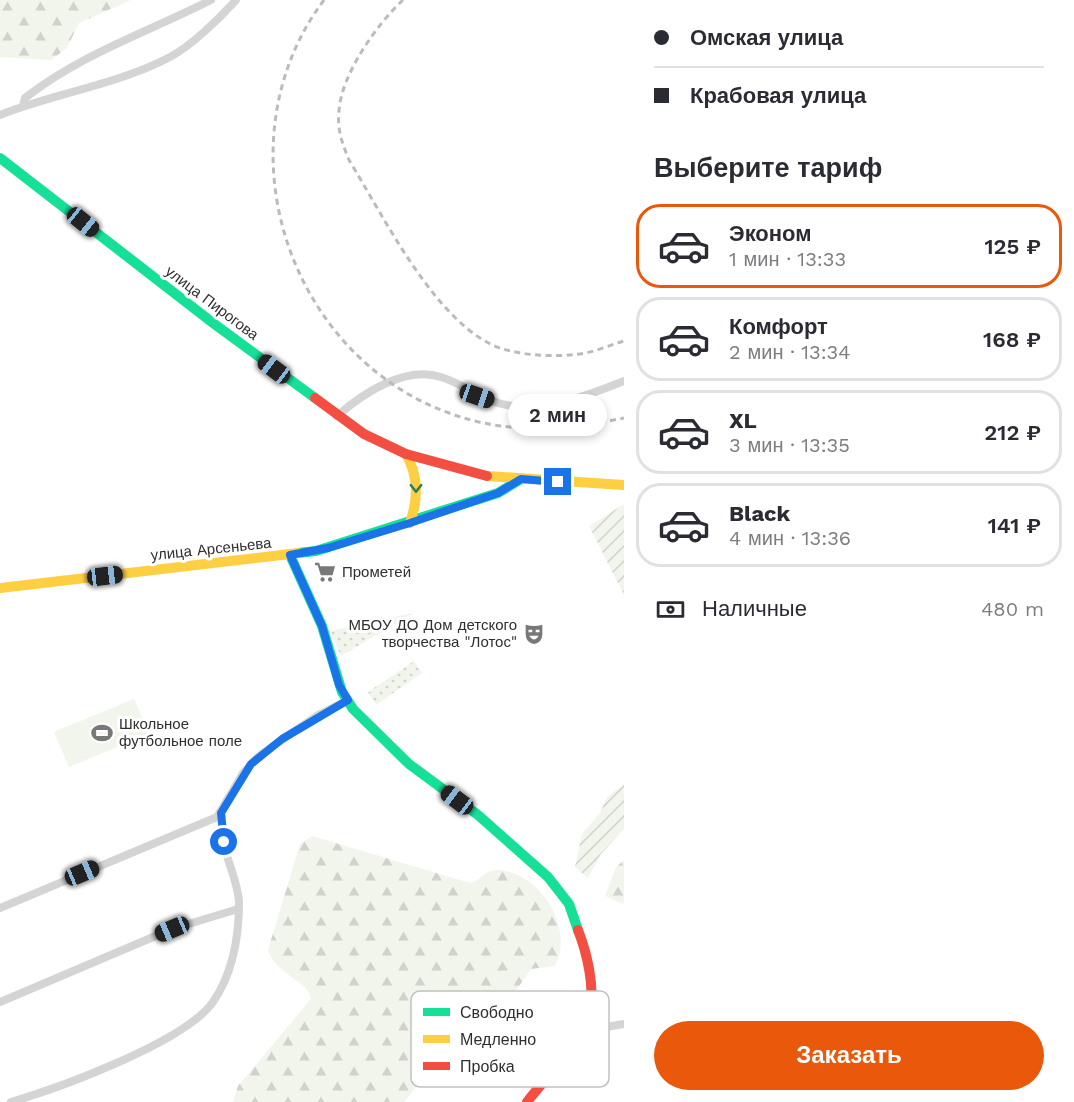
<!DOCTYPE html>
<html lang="ru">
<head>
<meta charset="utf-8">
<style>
  :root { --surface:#fff; --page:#f7f7f7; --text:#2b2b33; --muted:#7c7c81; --line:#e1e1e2; --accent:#ea580c }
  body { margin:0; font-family:"Work Sans",sans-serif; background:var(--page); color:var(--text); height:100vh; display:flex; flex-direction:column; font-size:22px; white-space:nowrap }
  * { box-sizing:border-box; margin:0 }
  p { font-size:20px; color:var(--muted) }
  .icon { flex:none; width:33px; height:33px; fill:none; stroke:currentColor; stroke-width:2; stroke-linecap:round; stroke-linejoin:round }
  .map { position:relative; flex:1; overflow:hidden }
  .details { display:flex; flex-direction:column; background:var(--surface); width:450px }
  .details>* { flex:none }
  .guide { display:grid; align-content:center; height:132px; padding:0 30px; background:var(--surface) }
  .end { position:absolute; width:27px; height:27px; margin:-14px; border:8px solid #1a73e8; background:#fff; box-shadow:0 0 0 3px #fff }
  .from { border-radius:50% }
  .bubble { position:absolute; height:42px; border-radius:21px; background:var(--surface); box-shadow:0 3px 9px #0003; font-size:20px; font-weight:600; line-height:42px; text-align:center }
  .car { position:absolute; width:18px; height:36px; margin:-18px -9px; border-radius:8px; box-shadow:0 0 4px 2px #0007; background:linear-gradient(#222 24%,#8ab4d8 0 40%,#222 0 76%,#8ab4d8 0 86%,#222 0) }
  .guide b { display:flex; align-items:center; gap:21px; height:57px; font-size:22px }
  .guide b+b { border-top:2px solid var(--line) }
  .guide i { width:15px; height:15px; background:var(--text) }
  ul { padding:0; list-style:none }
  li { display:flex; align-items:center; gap:18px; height:84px; margin:0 12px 9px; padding:0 18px; border:3px solid var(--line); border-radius:24px }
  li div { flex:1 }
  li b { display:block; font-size:22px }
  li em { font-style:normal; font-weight:600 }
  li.active { border-color:var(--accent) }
  li>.icon { width:54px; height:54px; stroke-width:1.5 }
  h2 { padding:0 30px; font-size:27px; line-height:72px }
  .pay { display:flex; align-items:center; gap:15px; height:66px; padding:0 30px; font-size:22px }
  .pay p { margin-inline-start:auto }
  .primary-button { display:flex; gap:12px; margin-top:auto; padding:12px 30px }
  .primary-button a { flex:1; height:69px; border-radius:36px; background:var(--accent); color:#fff; font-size:24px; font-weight:600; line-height:69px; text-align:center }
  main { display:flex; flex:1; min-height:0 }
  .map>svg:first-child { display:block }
  .forest { fill:url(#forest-firs) }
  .park { fill:url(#park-dots) }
  .garden { fill:url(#garden-furrows) }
  .pitch { fill:#f2f5ec }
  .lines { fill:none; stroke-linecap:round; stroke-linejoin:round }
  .street { stroke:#d4d4d4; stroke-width:8 }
  .fast { stroke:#16e098; stroke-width:10 }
  .slow { stroke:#ffcf43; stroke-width:10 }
  .jam { stroke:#f24e42; stroke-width:10 }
  .rail { stroke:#bbb; stroke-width:3; stroke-dasharray:6 4.5; stroke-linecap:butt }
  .oneway { stroke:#247f5e }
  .route { stroke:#1a73e8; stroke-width:8 }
  .labels { text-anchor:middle; stroke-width:6; stroke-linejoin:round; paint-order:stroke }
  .street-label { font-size:15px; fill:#2f2f2f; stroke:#fff }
  .poi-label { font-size:15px; fill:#2f2f2f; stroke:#fff; text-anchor:start }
  .key { fill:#fff; stroke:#c1c1c1; stroke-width:1.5 }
  .key-label { font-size:16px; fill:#2f2f2f }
</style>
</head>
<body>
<main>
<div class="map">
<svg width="624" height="1102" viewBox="0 0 624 1102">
  <defs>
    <pattern id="forest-firs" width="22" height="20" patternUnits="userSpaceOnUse" patternTransform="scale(1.5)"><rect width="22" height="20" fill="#f2f5ec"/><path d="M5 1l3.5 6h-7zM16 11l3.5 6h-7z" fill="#d0d2cb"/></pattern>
    <pattern id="park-dots" width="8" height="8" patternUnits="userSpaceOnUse" patternTransform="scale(1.5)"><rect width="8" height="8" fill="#f2f5ec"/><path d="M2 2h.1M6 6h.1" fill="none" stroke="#d0d2cb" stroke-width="1.8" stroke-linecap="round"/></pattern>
    <pattern id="garden-furrows" width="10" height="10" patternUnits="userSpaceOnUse" patternTransform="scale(1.5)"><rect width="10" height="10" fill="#f2f5ec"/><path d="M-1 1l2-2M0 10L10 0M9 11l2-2" fill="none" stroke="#d0d2cb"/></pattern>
  </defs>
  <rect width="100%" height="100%" fill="#fff"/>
  <!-- forest -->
  <g class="forest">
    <path d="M 0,0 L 131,0 L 79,23 L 67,48 L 51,60 L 0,57 Z"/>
    <path d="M 312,836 L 470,883 C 482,880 485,869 498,870 C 540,872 575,928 555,966 L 531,969 L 488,1031 L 436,1064 L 404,1102 L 233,1102 L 238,1086 L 311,999 C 311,983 274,973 268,950 L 300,844 Z"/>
    <path d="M 624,860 L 624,901 L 623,904 L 605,896 L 616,867 Z"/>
  </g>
  <!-- park -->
  <g class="park">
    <path d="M 413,613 L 341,656 L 330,631 Z"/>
    <path d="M 414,661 L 422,673 L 376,705 L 368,692 Z"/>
  </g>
  <!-- garden -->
  <g class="garden">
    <path d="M 624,504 L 624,595 L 589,526 Z"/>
    <path d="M 624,784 L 624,829 L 601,854 L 588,878 L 575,867 L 582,834 L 600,813 L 607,797 Z"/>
  </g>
  <!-- pitch -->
  <path class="pitch" d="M 134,699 L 149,734 L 69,767 L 54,732 Z"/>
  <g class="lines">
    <!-- street -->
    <g class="street">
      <path d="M 23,106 L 25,98 C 81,54 148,32 211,0"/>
      <path d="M 0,115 C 55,93 117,85 170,57 C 191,46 220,18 236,0"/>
      <path d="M 337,416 C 362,394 405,365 441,377 C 467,385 483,403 513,406 C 551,410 589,395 624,381"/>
      <path d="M 0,908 L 217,817 L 243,773 L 259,756 L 318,715 L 348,700"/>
      <path d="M 0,1002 L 172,929 L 238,909"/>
      <path d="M 582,1031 L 624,1024"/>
      <path d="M 11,1102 C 59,1088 185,1042 213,1002 C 233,973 239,937 239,902 C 238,886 231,869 226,853 C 223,840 222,827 221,813"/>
    </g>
    <!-- fast -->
    <g class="fast">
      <path d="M 0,158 L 213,323 L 315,398"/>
      <path d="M 298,553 L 316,551 L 498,493 L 521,479"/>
      <path d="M 290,555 L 322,626 L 342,692 L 353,709 L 409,764 L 478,815 L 548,877 L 569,904 L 578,930"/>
    </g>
    <!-- slow -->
    <g class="slow">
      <path d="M 406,454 C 419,477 418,499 410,523"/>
      <path d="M 487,476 L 624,485"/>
      <path d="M 0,588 L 298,553"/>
    </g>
    <!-- jam -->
    <g class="jam">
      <path d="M 315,398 L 364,434 L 406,454 L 487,476"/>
      <path d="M 527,1102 C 545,1078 584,1040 590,1011 C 595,987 587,953 578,930"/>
    </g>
    <!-- rail -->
    <g class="rail">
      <path d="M 324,0 C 218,141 286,354 449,413 C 508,435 564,430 624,418"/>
      <path d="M 403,0 C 377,24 341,75 339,111 C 337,129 342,143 349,160 C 383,215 438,329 503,349 C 527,356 555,357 580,354 C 595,352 610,345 624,341"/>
    </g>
  </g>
  <!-- one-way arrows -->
  <defs><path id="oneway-chevron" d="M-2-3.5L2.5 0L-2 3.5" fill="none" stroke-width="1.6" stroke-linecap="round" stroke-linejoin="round" transform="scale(1.5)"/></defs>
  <use class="oneway" href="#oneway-chevron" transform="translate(416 488) rotate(90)"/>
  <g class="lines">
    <!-- route -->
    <path class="route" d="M 224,842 L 221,813 L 251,764 L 282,739 L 348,700 L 339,685 L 322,626 L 290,555 L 328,548 L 410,523 L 498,493 L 521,479 L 558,482"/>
  </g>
  <!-- icons -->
  <defs>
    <symbol id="supermarket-bare" viewBox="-9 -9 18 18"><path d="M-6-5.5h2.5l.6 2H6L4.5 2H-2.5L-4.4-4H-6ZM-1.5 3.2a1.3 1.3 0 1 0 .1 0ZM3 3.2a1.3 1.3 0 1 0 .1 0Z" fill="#787878" stroke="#fff" stroke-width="2.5" paint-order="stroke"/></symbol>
    <symbol id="theatre-bare" viewBox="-9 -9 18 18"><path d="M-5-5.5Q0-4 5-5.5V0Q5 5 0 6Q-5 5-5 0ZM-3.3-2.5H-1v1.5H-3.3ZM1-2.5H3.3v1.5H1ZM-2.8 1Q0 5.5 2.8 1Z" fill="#787878" stroke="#fff" stroke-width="2.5" paint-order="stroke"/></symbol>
    <symbol id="stadium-bare" viewBox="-9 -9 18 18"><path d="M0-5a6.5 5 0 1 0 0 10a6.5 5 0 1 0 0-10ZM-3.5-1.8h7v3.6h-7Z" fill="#787878" stroke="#fff" stroke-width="2.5" paint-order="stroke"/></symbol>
  </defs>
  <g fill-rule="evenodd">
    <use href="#supermarket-bare" x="310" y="557" width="30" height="30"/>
    <use href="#theatre-bare" x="519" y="619" width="30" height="30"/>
    <use href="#stadium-bare" x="87" y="718" width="30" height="30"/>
  </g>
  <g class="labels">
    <!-- street labels -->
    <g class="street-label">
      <text transform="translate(212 303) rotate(37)" y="5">улица Пирогова</text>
      <text transform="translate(211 549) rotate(-6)" y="5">улица Арсеньева</text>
    </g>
    <!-- poi labels -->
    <g class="poi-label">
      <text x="342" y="577">Прометей</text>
      <text x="517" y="630" text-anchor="end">МБОУ ДО Дом детского<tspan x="517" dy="17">творчества "Лотос"</tspan></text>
      <text x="119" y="729">Школьное<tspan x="119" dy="17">футбольное поле</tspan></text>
    </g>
  </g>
  <!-- legend -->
  <rect x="411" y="991" width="198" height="96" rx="9" class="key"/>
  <rect x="423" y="1008" width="27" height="8" fill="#16e098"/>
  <rect x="423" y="1035" width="27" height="8" fill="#ffcf43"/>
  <rect x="423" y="1062" width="27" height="8" fill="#f24e42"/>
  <g class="key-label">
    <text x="460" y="1018">Свободно</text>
    <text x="460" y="1045">Медленно</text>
    <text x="460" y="1072">Пробка</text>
  </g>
</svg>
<i class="end from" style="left:224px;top:842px"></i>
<i class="end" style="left:558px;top:482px"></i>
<div class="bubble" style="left:508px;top:394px;width:99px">2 мин</div>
<i class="car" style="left:83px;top:222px;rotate:129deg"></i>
<i class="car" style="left:274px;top:369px;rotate:307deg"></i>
<i class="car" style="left:477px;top:396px;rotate:109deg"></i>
<i class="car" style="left:105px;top:576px;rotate:83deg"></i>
<i class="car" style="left:457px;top:800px;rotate:307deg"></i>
<i class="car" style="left:82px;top:873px;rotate:67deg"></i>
<i class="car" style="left:172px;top:929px;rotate:247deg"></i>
</div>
<section class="details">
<div class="guide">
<b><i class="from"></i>Омская улица</b>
<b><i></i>Крабовая улица</b>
</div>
<h2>Выберите тариф</h2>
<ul>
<li class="active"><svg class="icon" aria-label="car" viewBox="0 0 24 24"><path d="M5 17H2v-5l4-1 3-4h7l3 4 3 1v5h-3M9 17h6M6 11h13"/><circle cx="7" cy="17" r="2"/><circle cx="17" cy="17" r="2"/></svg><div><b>Эконом</b><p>1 мин · 13:33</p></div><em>125 ₽</em></li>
<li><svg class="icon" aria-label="car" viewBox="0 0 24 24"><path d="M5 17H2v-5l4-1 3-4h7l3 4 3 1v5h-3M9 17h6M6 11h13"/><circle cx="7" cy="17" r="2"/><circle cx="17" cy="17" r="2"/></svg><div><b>Комфорт</b><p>2 мин · 13:34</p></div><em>168 ₽</em></li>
<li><svg class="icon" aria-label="car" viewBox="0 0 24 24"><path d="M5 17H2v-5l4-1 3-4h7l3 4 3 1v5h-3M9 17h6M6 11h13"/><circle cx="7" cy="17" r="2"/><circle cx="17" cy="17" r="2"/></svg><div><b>XL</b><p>3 мин · 13:35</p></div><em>212 ₽</em></li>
<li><svg class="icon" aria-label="car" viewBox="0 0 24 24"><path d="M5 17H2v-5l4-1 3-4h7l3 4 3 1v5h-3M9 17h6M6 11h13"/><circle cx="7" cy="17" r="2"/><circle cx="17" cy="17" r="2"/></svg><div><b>Black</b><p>4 мин · 13:36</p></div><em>141 ₽</em></li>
</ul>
<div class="pay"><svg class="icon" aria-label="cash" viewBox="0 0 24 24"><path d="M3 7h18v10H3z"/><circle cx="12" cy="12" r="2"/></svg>Наличные<p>480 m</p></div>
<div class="primary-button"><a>Заказать</a></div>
</section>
</main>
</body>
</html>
